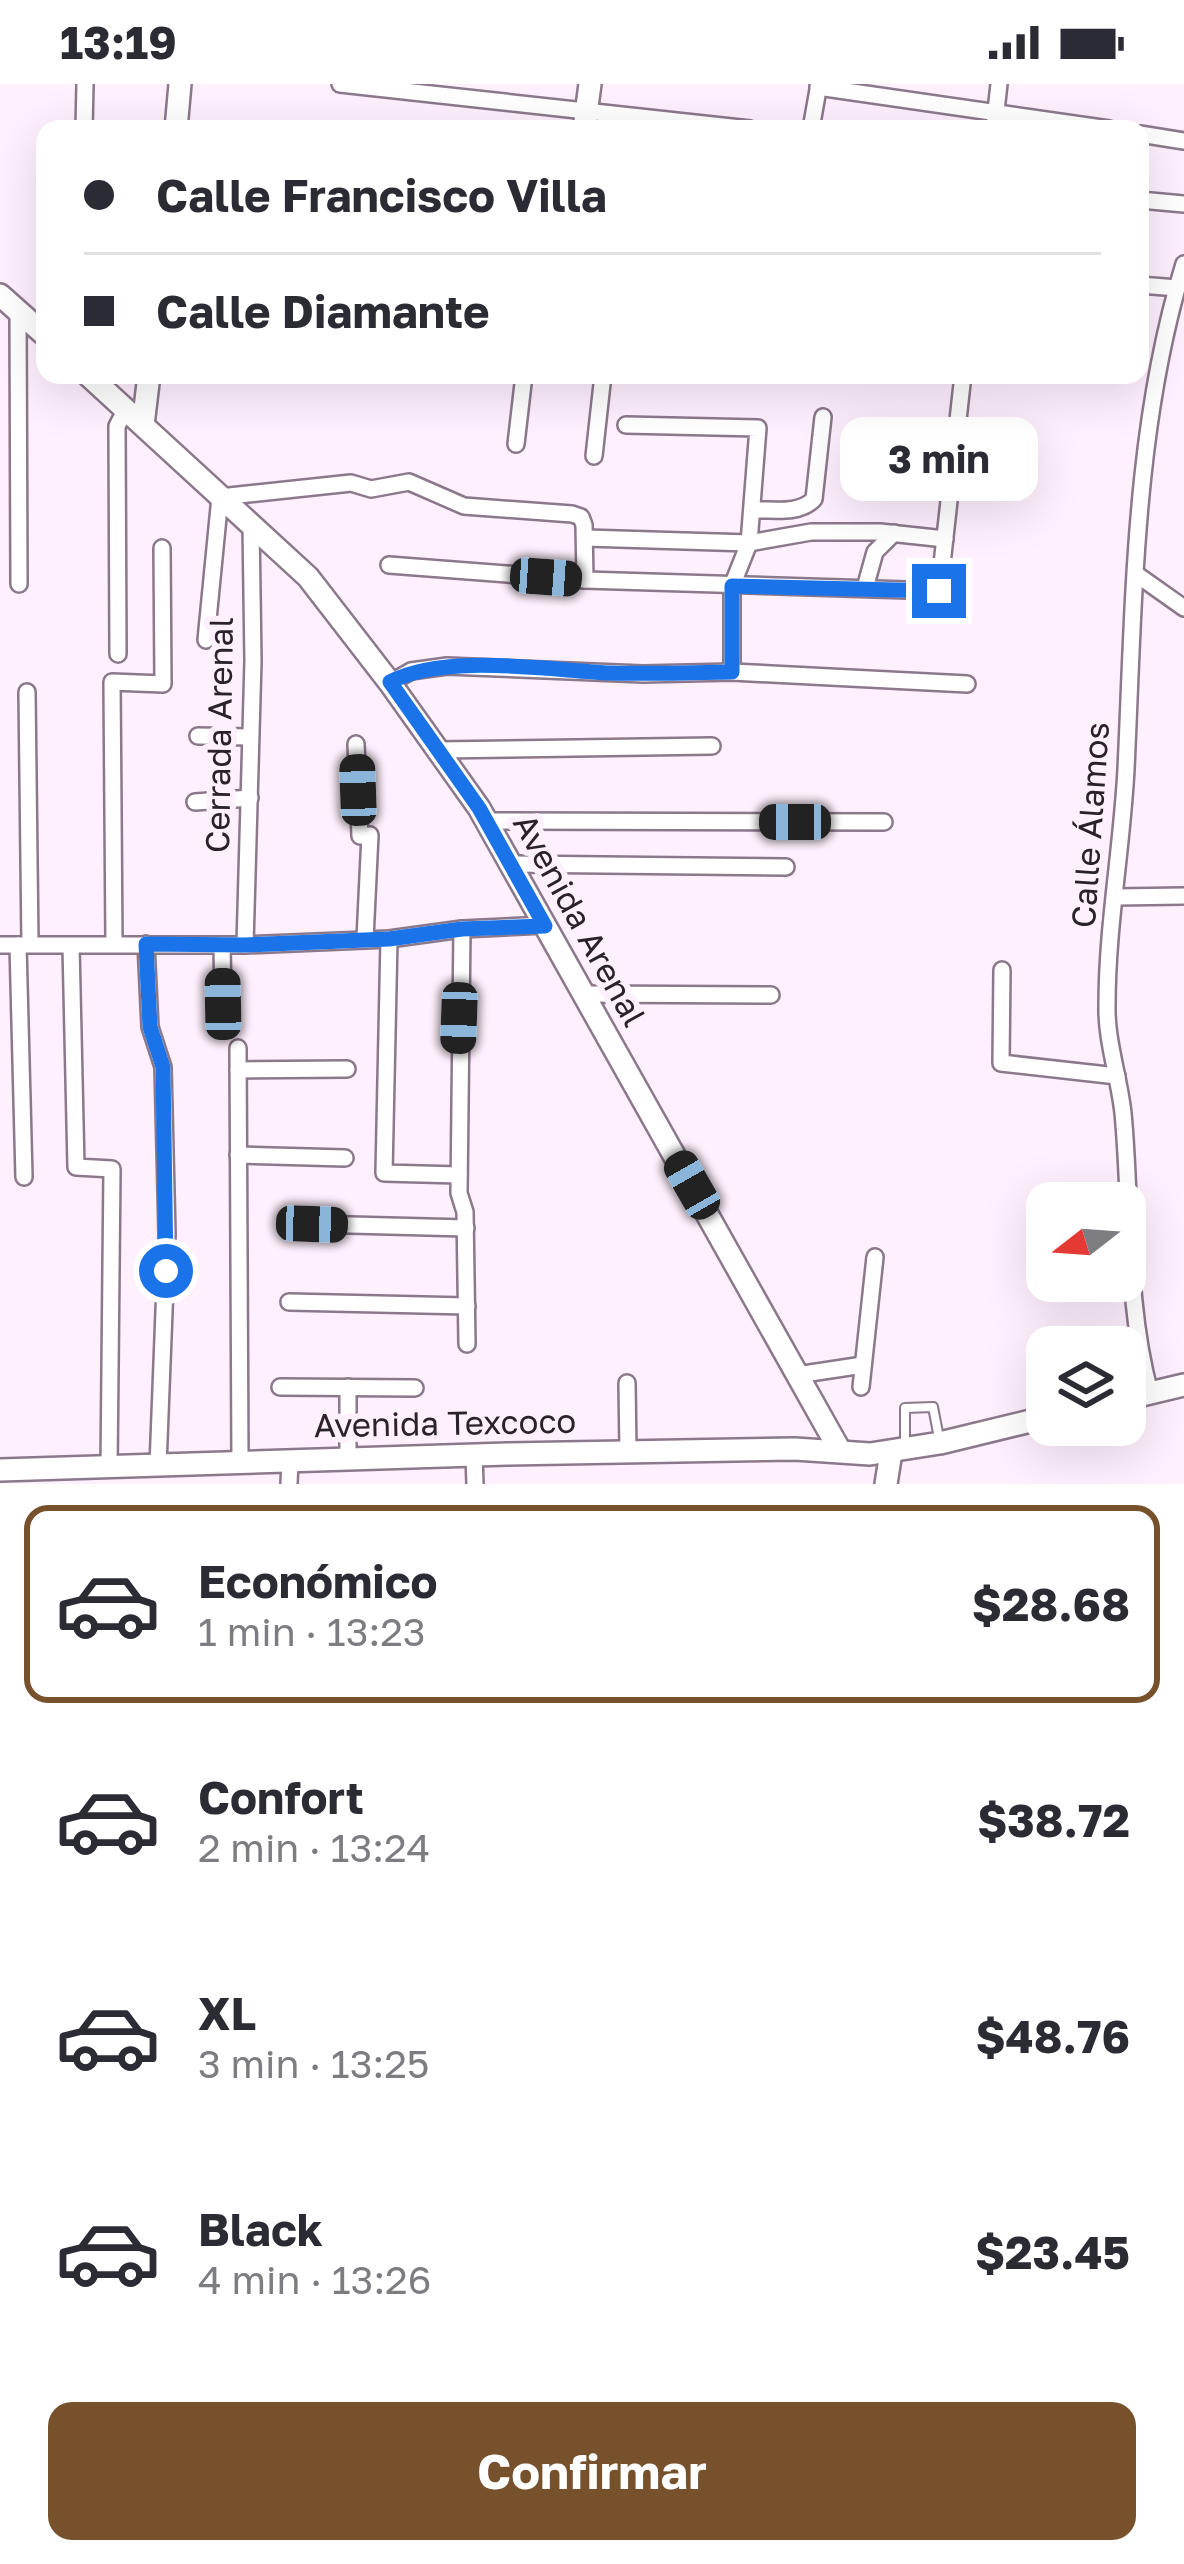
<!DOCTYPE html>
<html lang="es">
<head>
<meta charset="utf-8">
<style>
  :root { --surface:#fff; --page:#f2f2f3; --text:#2b2b33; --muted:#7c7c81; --line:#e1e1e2; --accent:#76512c }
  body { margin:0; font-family:"Golos Text",sans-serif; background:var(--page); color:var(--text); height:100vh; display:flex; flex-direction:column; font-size:45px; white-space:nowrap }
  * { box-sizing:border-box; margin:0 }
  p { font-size:39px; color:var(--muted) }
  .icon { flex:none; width:66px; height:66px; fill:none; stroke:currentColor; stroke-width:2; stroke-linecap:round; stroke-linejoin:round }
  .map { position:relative; height:1400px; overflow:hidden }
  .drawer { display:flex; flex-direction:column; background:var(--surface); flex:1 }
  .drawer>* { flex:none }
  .top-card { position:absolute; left:36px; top:36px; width:1113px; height:264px; border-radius:24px; box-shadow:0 12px 48px #0002; display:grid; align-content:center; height:264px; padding:0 48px; background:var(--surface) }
  .needle { width:78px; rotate:253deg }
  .buttons { position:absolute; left:1026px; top:1098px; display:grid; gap:24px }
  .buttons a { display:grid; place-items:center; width:120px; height:120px; border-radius:24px; background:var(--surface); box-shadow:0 12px 48px #0002; font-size:60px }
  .end { position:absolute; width:54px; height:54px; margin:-27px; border:15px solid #1a73e8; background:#fff; box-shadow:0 0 0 6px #fff }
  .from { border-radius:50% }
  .bubble { position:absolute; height:84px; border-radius:24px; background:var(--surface); box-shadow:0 12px 48px #0002; font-size:39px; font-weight:700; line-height:84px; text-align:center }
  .car { position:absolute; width:36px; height:72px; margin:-36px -18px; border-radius:15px; box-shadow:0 0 9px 3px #0007; background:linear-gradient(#222 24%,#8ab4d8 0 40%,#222 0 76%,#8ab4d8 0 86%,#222 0) }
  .top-card b { display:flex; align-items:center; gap:42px; height:114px; font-size:45px }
  .top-card b+b { border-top:3px solid var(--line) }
  .top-card i { width:30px; height:30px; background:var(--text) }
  ul { padding:21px 0 0; list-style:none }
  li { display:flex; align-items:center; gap:36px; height:198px; margin:0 24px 18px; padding:0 24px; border:6px solid transparent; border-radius:24px }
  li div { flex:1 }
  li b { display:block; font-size:45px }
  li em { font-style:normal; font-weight:700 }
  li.current { border-color:var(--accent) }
  li>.icon { width:108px; height:108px; stroke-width:1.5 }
  .action { display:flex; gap:24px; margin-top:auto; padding:24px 48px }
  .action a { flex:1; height:138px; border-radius:24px; background:var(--accent); color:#fff; font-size:48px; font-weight:700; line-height:138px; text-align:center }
  .status { display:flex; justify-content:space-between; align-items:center; height:84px; padding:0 60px; background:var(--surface); direction:ltr }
  .status svg { height:33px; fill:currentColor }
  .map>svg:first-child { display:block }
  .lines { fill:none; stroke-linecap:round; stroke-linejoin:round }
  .service-casing { stroke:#8c788b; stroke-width:12 }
  .minor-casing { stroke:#8c788b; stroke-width:20 }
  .secondary-casing { stroke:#8c788b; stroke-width:26 }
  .service { stroke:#fff; stroke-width:8 }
  .minor { stroke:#fff; stroke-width:15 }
  .secondary { stroke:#fff; stroke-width:21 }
  .route { stroke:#1a73e8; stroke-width:15 }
  .labels { text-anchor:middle; stroke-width:12; stroke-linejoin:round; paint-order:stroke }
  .street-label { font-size:33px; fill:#2a222a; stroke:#fef0fd }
</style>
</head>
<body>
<div class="status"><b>13:19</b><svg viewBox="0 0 49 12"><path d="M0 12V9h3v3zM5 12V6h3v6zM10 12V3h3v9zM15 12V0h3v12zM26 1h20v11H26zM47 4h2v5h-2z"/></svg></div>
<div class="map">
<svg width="1184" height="1400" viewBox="0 0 1184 1400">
  <rect width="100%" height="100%" fill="#fef0fd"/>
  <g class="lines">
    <defs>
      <path id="service" d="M 905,1364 L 905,1324 L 933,1323 L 939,1354"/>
      <g id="minor">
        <path d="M 340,0 L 750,45"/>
        <path d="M 818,3 L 1109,45"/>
        <path d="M 84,45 L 85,0"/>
        <path d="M 811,45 L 819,0"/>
        <path d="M 994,45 L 999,0"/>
        <path d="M 1140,50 L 1184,57"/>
        <path d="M 1140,116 L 1184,120"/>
        <path d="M 1140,201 L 1177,204"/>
        <path d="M 18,226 L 19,500"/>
        <path d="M 626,341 L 758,344 L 749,459 L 732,502 L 732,588"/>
        <path d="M 516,360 L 524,291"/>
        <path d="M 594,372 L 603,291"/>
        <path d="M 752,426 C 772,425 799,431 814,415 L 823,333"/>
        <path d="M 586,454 L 749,459 L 811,448 L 880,448 L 945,455"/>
        <path d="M 389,481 L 585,496 L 939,507 L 963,291"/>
        <path d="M 1136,490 L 1184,524"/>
        <path d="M 865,504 L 875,468 L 894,449"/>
        <path d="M 206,556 L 220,413 L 351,399 L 371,405 L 409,398 L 464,422 L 572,430 L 581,433 L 584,441 L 585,496"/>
        <path d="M 118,570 L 117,342 L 126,325"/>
        <path d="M 390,599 L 411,587 L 447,582 L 643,590 L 732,588 L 967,600"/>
        <path d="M 27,608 L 30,860"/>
        <path d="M 198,652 L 250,653"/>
        <path d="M 356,660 L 360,752 L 370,751 L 365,855"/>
        <path d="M 438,666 L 712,662"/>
        <path d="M 195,718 L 250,714"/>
        <path d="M 486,737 L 884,738"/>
        <path d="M 511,780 L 786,783"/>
        <path d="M 1116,813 L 1184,812"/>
        <path d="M 462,845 L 459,1109 L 465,1128 L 467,1260"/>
        <path d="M 389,855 L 384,1089 L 459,1091"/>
        <path d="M 114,859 L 112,598 L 163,600 L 162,464"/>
        <path d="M 146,860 L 150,943 L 163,983 L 167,1150 L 158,1382"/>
        <path d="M 0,861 L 245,861 L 389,855 L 462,845 L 545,841"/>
        <path d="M 18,861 L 24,1093"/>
        <path d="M 222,861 L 223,920"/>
        <path d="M 245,861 L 253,577 L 251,442"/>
        <path d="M 71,862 L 76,1083 L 112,1085 L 109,1384"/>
        <path d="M 1002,886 L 1001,979 L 1117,992"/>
        <path d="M 584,910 L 771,911"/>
        <path d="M 238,964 L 240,1378"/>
        <path d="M 238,986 L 347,985"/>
        <path d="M 238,1071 L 345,1074"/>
        <path d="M 312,1140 L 466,1144"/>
        <path d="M 289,1218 L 467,1222"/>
        <path d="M 797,1291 L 863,1281"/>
        <path d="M 627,1299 L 628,1368"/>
        <path d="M 280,1303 L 415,1304"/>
        <path d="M 348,1303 L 348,1374"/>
        <path d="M 861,1303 L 875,1173"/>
        <path d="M 1150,1309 C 1125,1217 1132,1123 1123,1029 C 1119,993 1106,956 1107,921 C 1107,842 1122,764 1126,685 C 1134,517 1134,342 1184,180"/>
        <path d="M 474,1372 L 475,1400"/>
        <path d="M 289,1400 L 290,1375"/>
      </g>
      <g id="secondary">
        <path d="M 176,45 L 180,0"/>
        <path d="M 584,45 L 590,0"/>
        <path d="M 0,211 L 45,251"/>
        <path d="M 88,291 L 308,493 L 390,599 L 479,724 L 839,1365"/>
        <path d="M 143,341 L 149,291"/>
        <path d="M 1125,1315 L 1184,1301"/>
        <path d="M 0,1386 L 507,1370 L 795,1365 L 870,1370 L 940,1359 L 1047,1333"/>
        <path d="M 886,1400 L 891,1368"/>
      </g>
    </defs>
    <!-- service casing -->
    <use href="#service" class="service-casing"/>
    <!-- minor casing -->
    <use href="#minor" class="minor-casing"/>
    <!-- secondary casing -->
    <use href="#secondary" class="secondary-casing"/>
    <!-- service -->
    <use href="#service" class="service"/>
    <!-- minor -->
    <use href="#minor" class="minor"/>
    <!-- secondary -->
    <use href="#secondary" class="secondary"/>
  </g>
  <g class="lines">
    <!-- route -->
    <path class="route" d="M 166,1187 L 163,983 L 150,943 L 146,860 L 245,861 L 389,855 L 462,845 L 545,842 L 479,724 L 390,598 C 445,569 547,586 611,589 C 651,590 692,589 732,588 L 732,502 L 939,507"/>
  </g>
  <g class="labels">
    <!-- street labels -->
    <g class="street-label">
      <text transform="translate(219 651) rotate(-89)" y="12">Cerrada Arenal</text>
      <text transform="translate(1090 741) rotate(-86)" y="12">Calle Álamos</text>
      <text transform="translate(580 836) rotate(61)" y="12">Avenida Arenal</text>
      <text transform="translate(445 1339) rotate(-1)" y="12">Avenida Texcoco</text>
    </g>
  </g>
</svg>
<div class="buttons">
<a><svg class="needle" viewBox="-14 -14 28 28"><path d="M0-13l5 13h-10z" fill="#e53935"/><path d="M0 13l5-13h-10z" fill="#7c7c81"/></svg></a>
<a><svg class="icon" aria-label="layers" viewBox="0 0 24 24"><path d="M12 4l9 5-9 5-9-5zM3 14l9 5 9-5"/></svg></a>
</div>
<i class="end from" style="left:166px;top:1187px"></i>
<i class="end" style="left:939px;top:507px"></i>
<div class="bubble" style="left:840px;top:333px;width:198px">3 min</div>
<i class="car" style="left:546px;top:493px;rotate:94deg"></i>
<i class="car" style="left:358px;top:706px;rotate:358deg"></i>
<i class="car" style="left:795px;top:738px;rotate:270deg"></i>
<i class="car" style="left:223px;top:920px;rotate:359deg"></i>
<i class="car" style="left:459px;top:934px;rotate:182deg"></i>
<i class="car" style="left:692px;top:1101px;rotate:330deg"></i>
<i class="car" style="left:312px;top:1140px;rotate:92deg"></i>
<div class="top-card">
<b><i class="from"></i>Calle Francisco Villa</b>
<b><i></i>Calle Diamante</b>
</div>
</div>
<section class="drawer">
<ul>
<li class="current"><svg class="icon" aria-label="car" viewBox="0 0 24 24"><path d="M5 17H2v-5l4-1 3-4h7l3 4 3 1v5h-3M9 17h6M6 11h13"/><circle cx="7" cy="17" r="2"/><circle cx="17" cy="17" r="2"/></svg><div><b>Económico</b><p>1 min · 13:23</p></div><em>$28.68</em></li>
<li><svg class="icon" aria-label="car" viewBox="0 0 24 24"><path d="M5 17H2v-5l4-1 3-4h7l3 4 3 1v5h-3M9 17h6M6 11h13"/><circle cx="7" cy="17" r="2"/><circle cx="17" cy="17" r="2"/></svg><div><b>Confort</b><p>2 min · 13:24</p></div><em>$38.72</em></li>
<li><svg class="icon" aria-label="car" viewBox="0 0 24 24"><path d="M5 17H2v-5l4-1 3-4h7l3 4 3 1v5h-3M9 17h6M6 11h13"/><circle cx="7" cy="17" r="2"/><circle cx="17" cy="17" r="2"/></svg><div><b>XL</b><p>3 min · 13:25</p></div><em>$48.76</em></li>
<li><svg class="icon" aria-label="car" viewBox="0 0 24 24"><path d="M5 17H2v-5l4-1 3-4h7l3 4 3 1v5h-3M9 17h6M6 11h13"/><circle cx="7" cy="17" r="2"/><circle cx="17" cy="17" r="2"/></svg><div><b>Black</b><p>4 min · 13:26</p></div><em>$23.45</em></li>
</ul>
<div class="action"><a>Confirmar</a></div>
</section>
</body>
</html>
